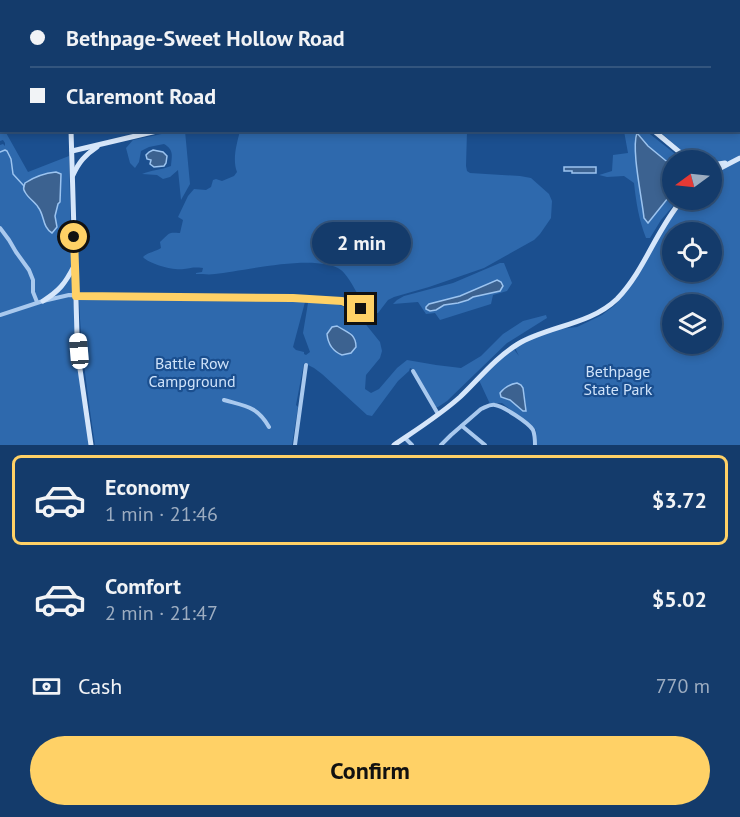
<!DOCTYPE html>
<html lang="en">
<head>
<meta charset="utf-8">
<style>
  :root { --surface:#143b6b; --page:#1d4271; --text:#f1f3f6; --muted:#9dadc1; --line:#33557e; --accent:#ffd166 }
  body { margin:0; font-family:"PT Sans",sans-serif; background:var(--page); color:var(--text); height:100vh; display:flex; flex-direction:column; font-size:22px; white-space:nowrap }
  * { box-sizing:border-box; margin:0 }
  p { font-size:20px; color:var(--muted) }
  .icon { flex:none; width:33px; height:33px; fill:none; stroke:currentColor; stroke-width:2; stroke-linecap:round; stroke-linejoin:round }
  .map { position:relative; height:445px; overflow:hidden }
  .panel { display:flex; flex-direction:column; background:var(--surface); flex:1 }
  .panel>* { flex:none }
  .top-card { position:absolute; left:0px; top:0px; width:741px; height:132px; box-shadow:0 3px 9px #0003,0 0 0 2px var(--line); display:grid; align-content:center; height:132px; padding:0 30px; background:var(--surface) }
  .needle { width:39px; rotate:255deg }
  .buttons { position:absolute; left:662px; top:150px; display:grid; gap:12px }
  .buttons a { display:grid; place-items:center; width:60px; height:60px; border-radius:50%; background:var(--surface); box-shadow:0 3px 9px #0003,0 0 0 2px var(--line); font-size:30px }
  .end { position:absolute; width:27px; height:27px; margin:-14px; border:8px solid #ffd166; background:#111; box-shadow:0 0 0 3px #111 }
  .from { border-radius:50% }
  .bubble { position:absolute; height:42px; border-radius:21px; background:var(--surface); box-shadow:0 3px 9px #0003,0 0 0 2px var(--line); font-size:20px; font-weight:700; line-height:42px; text-align:center }
  .car { position:absolute; width:18px; height:36px; margin:-18px -9px; border-radius:8px; box-shadow:0 0 4px 2px #0007; background:linear-gradient(#fff 24%,#345 0 40%,#fff 0 76%,#345 0 86%,#fff 0) }
  .top-card b { display:flex; align-items:center; gap:21px; height:57px; font-size:22px }
  .top-card b+b { border-top:2px solid var(--line) }
  .top-card i { width:15px; height:15px; background:var(--text) }
  ul { padding:10px 0 0; list-style:none }
  li { display:flex; align-items:center; gap:18px; height:90px; margin:0 12px 9px; padding:0 18px; border:3px solid transparent; border-radius:9px }
  li div { flex:1 }
  li b { display:block; font-size:22px }
  li em { font-style:normal; font-weight:700 }
  li.current { border-color:var(--accent) }
  li>.icon { width:54px; height:54px; stroke-width:1.5 }
  .pay { display:flex; align-items:center; gap:15px; height:66px; padding:0 30px; font-size:22px }
  .pay p { margin-inline-start:auto }
  .button { display:flex; gap:12px; margin-top:auto; padding:12px 30px }
  .button a { flex:1; height:69px; border-radius:36px; background:var(--accent); color:#111; font-size:24px; font-weight:700; line-height:69px; text-align:center }
  .map>svg:first-child { display:block }
  .green { fill:#2e69ad; fill-rule:evenodd }
  .water { fill:#3c6290; stroke:#9cc4f0; stroke-width:1.5 }
  .lines { fill:none; stroke-linecap:round; stroke-linejoin:round }
  .stream { stroke:#9cc4f0; stroke-width:1.5 }
  .street { stroke:#a9c9ee; stroke-width:4 }
  .secondary { stroke:#d6e6fa; stroke-width:5 }
  .route { stroke:#ffd166; stroke-width:8 }
  .labels { text-anchor:middle; stroke-width:4.5; stroke-linejoin:round; paint-order:stroke }
  .park-label { font-size:16px; fill:#cfe3fa; stroke:#1b4f8f }
</style>
</head>
<body>
<div class="map">
<svg width="740" height="445" viewBox="0 0 740 445">
  <rect width="100%" height="100%" fill="#1b4f8f"/>
  <!-- green -->
  <g class="green">
    <path d="M 285,0 L 740,0 L 740,445 L 537,445 L 536,430 L 502,403 L 492,403 L 490,404 L 478,378 L 513,348 L 519,356 L 513,344 L 529,335 L 543,331 L 577,327 L 602,315 L 615,305 L 626,291 L 670,219 L 685,200 L 711,200 L 711,177 L 716,173 L 712,162 L 698,160 L 683,152 L 659,131 L 740,130 L 740,2 L 285,2 ZM 672,232 L 711,232 L 711,272 L 672,272 ZM 672,304 L 711,304 L 711,344 L 672,344 ZM 523,388 L 526,405 L 523,411 L 510,400 Z"/>
    <path d="M 0,122 L 2,130 L 5,131 L 28,172 L 69,156 L 72,289 L 90,445 L 0,445 L 0,145 L 3,144 L 5,146 L 5,143 L 3,140 L 0,141 Z"/>
    <path d="M 176,131 L 185,131 L 190,184 L 181,200 L 178,170 L 170,177 L 163,179 L 157,175 L 142,174 C 151,170 161,170 171,166 C 172,155 174,150 164,144 L 149,147 L 141,151 L 139,162 L 135,168 L 130,163 L 126,148 L 133,140 Z"/>
    <path d="M 240,131 L 467,131 L 466,166 L 467,171 L 470,173 L 520,176 L 531,178 L 549,194 L 552,201 L 551,218 L 540,234 L 534,240 L 484,268 L 429,287 L 394,297 L 388,300 L 378,313 L 368,313 C 362,303 350,277 341,270 C 317,253 244,271 215,274 C 209,275 203,274 196,274 L 196,273 L 202,272 L 203,268 C 193,267 192,268 184,269 C 174,271 149,264 143,257 C 148,252 155,252 161,248 L 160,242 C 170,233 167,232 180,233 L 183,220 L 178,217 L 188,196 L 194,189 L 206,190 L 211,187 L 213,180 L 216,179 L 222,181 L 234,176 L 237,172 C 232,159 237,143 240,131 Z"/>
    <path d="M 624,131 L 646,131 L 683,160 L 672,160 L 672,165 C 660,157 649,148 641,136 L 635,147 L 644,218 L 648,223 L 672,193 L 672,200 L 678,200 L 661,220 L 650,238 L 646,238 C 639,220 636,202 634,183 L 624,176 L 607,177 L 599,175 L 612,171 L 613,155 L 628,153 Z"/>
    <path d="M 500,263 L 504,263 L 512,283 L 507,291 L 493,295 L 491,304 L 440,320 L 435,313 L 426,314 L 418,302 L 393,304 L 397,300 L 404,296 L 453,283 Z"/>
    <path d="M 128,299 L 190,299 L 193,301 L 305,302 L 293,347 L 296,350 L 304,352 L 304,354 L 306,355 L 310,352 L 303,333 L 308,303 L 334,303 L 355,311 L 380,342 L 382,351 L 380,358 L 366,375 L 365,389 L 371,393 L 379,389 L 397,368 L 407,360 L 436,365 L 461,368 L 481,356 L 503,334 L 523,321 L 546,315 L 547,318 L 507,343 L 447,401 L 438,407 L 436,407 L 412,369 L 410,368 L 409,371 L 398,381 L 372,416 L 367,415 L 322,374 L 314,368 L 304,363 L 296,405 L 298,407 L 292,445 L 95,445 C 88,397 81,349 79,300 L 126,300 ZM 337,326 L 341,330 L 350,332 L 355,338 L 356,343 L 351,353 L 342,355 L 332,349 L 327,334 L 332,327 Z"/>
  </g>
  <!-- water -->
  <g class="water">
    <path d="M 637,133 L 648,146 L 665,160 L 672,165 L 672,193 L 648,223 L 644,218 C 642,198 631,149 637,133 Z"/>
    <path d="M 153,150 L 163,152 L 167,156 L 166,163 L 164,166 L 154,167 L 150,164 L 151,160 L 147,159 L 146,155 L 149,152 Z"/>
    <path d="M 564,167 L 596,167 L 596,173 L 572,173 L 572,171 L 564,171 Z"/>
    <path d="M 56,172 L 61,174 L 60,202 L 58,204 L 55,216 L 57,227 L 52,233 C 42,227 45,216 38,207 C 35,202 28,198 25,192 C 22,188 24,187 25,183 C 34,177 46,173 56,172 Z"/>
    <path d="M 497,280 L 501,282 L 503,286 L 500,291 L 473,297 L 468,300 L 458,303 L 444,305 L 436,310 L 430,311 L 426,309 L 426,307 L 429,304 L 460,296 Z"/>
    <path d="M 337,326 C 346,332 356,333 356,347 L 351,353 L 342,355 C 332,351 328,344 327,334 L 332,327 Z"/>
    <path d="M 517,383 L 521,385 L 523,388 L 526,411 L 523,411 L 510,400 L 501,397 L 500,393 C 504,388 510,384 517,383 Z"/>
  </g>
  <g class="lines">
    <!-- stream -->
    <path class="stream" d="M 0,152 L 5,150 L 7,151 L 11,159 L 13,174 L 24,186"/>
    <!-- street -->
    <g class="street">
      <path d="M 308,0 L 309,2"/>
      <path d="M 0,228 L 9,240 L 16,252 L 29,270 L 33,280 L 33,292 L 37,302"/>
      <path d="M 0,315 L 43,301 L 69,295 L 293,299 L 342,301 L 361,309"/>
      <path d="M 413,371 L 438,414"/>
      <path d="M 224,400 C 245,406 257,406 269,427"/>
      <path d="M 462,426 L 485,445"/>
      <path d="M 405,438 L 412,445"/>
      <path d="M 295,445 L 306,365"/>
      <path d="M 441,445 L 451,435 L 481,409 C 486,407 490,404 495,405 C 503,406 529,423 533,430 C 535,435 535,440 535,445"/>
    </g>
    <!-- secondary -->
    <g class="secondary">
      <path d="M 39,0 L 39,2"/>
      <path d="M 71,130 L 77,334 L 80,369 L 91,445"/>
      <path d="M 653,130 L 689,160"/>
      <path d="M 72,151 L 161,130"/>
      <path d="M 711,165 L 725,163"/>
      <path d="M 711,173 L 740,158"/>
      <path d="M 73,175 C 79,162 85,155 97,147"/>
      <path d="M 43,301 C 59,291 65,284 74,266"/>
      <path d="M 394,445 C 416,430 440,415 460,397 C 479,379 495,358 518,344 C 548,326 590,325 617,299 C 645,270 656,230 682,200"/>
    </g>
  </g>
  <g class="lines">
    <!-- route -->
    <path class="route" d="M 74,237 L 76,296 L 293,298 L 342,301 L 361,309"/>
  </g>
  <g class="labels">
    <!-- park labels -->
    <g class="park-label">
      <text x="192" y="369">Battle Row<tspan x="192" dy="18">Campground</tspan></text>
      <text x="618" y="377">Bethpage<tspan x="618" dy="18">State Park</tspan></text>
    </g>
  </g>
</svg>
<div class="buttons">
<a><svg class="needle" viewBox="-14 -14 28 28"><path d="M0-13l5 13h-10z" fill="#e53935"/><path d="M0 13l5-13h-10z" fill="#9dadc1"/></svg></a>
<a><svg class="icon" aria-label="locate" viewBox="0 0 24 24"><circle cx="12" cy="12" r="6"/><path d="M12 2v4M12 18v4M2 12h4M18 12h4"/></svg></a>
<a><svg class="icon" aria-label="layers" viewBox="0 0 24 24"><path d="M12 4l9 5-9 5-9-5zM3 14l9 5 9-5"/></svg></a>
</div>
<i class="end from" style="left:74px;top:237px"></i>
<i class="end" style="left:361px;top:309px"></i>
<div class="bubble" style="left:312px;top:222px;width:99px">2 min</div>
<i class="car" style="left:79px;top:351px;rotate:355deg"></i>
<div class="top-card">
<b><i class="from"></i>Bethpage-Sweet Hollow Road</b>
<b><i></i>Claremont Road</b>
</div>
</div>
<section class="panel">
<ul>
<li class="current"><svg class="icon" aria-label="car" viewBox="0 0 24 24"><path d="M5 17H2v-5l4-1 3-4h7l3 4 3 1v5h-3M9 17h6M6 11h13"/><circle cx="7" cy="17" r="2"/><circle cx="17" cy="17" r="2"/></svg><div><b>Economy</b><p>1 min · 21:46</p></div><em>$3.72</em></li>
<li><svg class="icon" aria-label="car" viewBox="0 0 24 24"><path d="M5 17H2v-5l4-1 3-4h7l3 4 3 1v5h-3M9 17h6M6 11h13"/><circle cx="7" cy="17" r="2"/><circle cx="17" cy="17" r="2"/></svg><div><b>Comfort</b><p>2 min · 21:47</p></div><em>$5.02</em></li>
</ul>
<div class="pay"><svg class="icon" aria-label="cash" viewBox="0 0 24 24"><path d="M3 7h18v10H3z"/><circle cx="12" cy="12" r="2"/></svg>Cash<p>770 m</p></div>
<div class="button"><a>Confirm</a></div>
</section>
</body>
</html>
